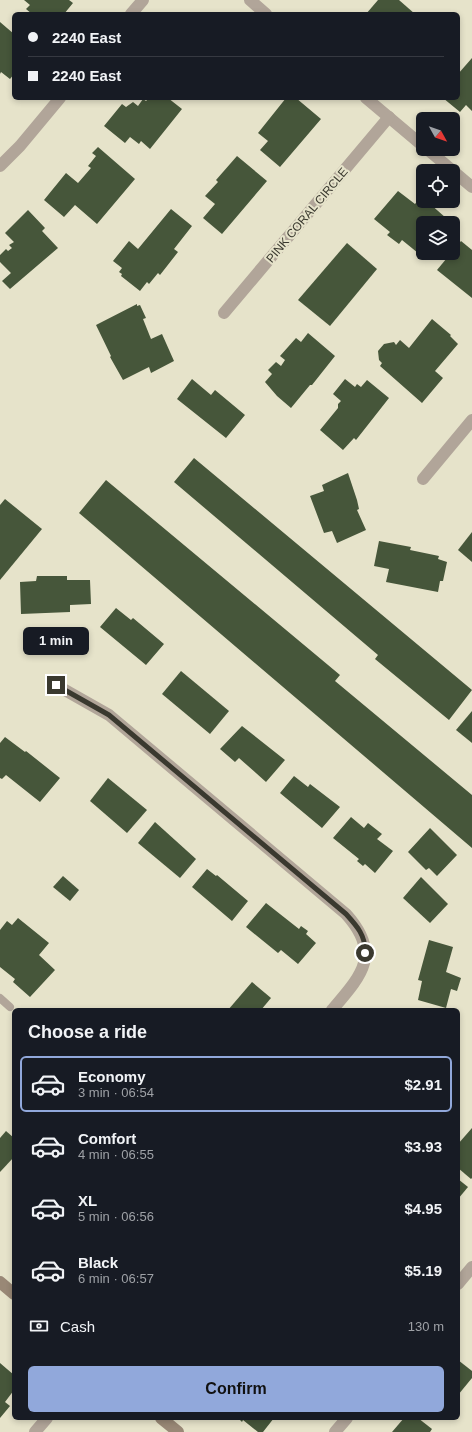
<!DOCTYPE html>
<html lang="en">
<head>
<meta charset="utf-8">
<style>
  :root { --surface:#171b24; --page:#20242c; --text:#f1f3f6; --muted:#9ea1a6; --line:#363941; --accent:#91a8db }
  body { margin:0; font-family:Helvetica,sans-serif; background:var(--page); color:var(--text); height:100vh; display:flex; flex-direction:column; font-size:15px; white-space:nowrap }
  * { box-sizing:border-box; margin:0 }
  p { font-size:13px; color:var(--muted) }
  .icon { flex:none; width:22px; height:22px; fill:none; stroke:currentColor; stroke-width:2; stroke-linecap:round; stroke-linejoin:round }
  .map { position:relative; flex:1; overflow:hidden }
  .details { position:absolute; left:12px; top:1008px; width:448px; height:412px; display:flex; flex-direction:column; background:var(--surface); border-radius:6px; box-shadow:0 2px 6px #0003 }
  .details>* { flex:none }
  .hud { position:absolute; left:12px; top:12px; width:448px; height:88px; border-radius:6px; box-shadow:0 2px 6px #0003; display:grid; align-content:center; height:88px; padding:0 16px; background:var(--surface) }
  .needle { width:26px; rotate:130deg }
  .buttons { position:absolute; left:416px; top:112px; display:grid; gap:8px }
  .buttons a { display:grid; place-items:center; width:44px; height:44px; border-radius:6px; background:var(--surface); box-shadow:0 2px 6px #0003; font-size:20px }
  .end { position:absolute; width:18px; height:18px; margin:-9px; border:5px solid #3a392f; background:#fff; box-shadow:0 0 0 2px #fff }
  .from { border-radius:50% }
  .bubble { position:absolute; height:28px; border-radius:6px; background:var(--surface); box-shadow:0 2px 6px #0003; font-size:13px; font-weight:800; line-height:28px; text-align:center }
  .hud b { display:flex; align-items:center; gap:14px; height:38px; font-size:15px }
  .hud b+b { border-top:1px solid var(--line) }
  .hud i { width:10px; height:10px; background:var(--text) }
  ul { padding:0; list-style:none }
  li { display:flex; align-items:center; gap:12px; height:56px; margin:0 8px 6px; padding:0 8px; border:2px solid transparent; border-radius:6px }
  li div { flex:1 }
  li b { display:block; font-size:15px }
  li em { font-style:normal; font-weight:800 }
  li.selected { border-color:var(--accent) }
  li>.icon { width:36px; height:36px; stroke-width:1.5 }
  h2 { padding:0 16px; font-size:18px; line-height:48px }
  .pay { display:flex; align-items:center; gap:10px; height:44px; padding:0 16px; font-size:15px }
  .pay p { margin-inline-start:auto }
  .cta { display:flex; gap:8px; margin-top:auto; padding:8px 16px }
  .cta a { flex:1; height:46px; border-radius:6px; background:var(--accent); color:#111; font-size:16px; font-weight:800; line-height:46px; text-align:center }
  .map>svg:first-child { display:block }
  .building { fill:#46563a }
  .lines { fill:none; stroke-linecap:round; stroke-linejoin:round }
  .lane { stroke:#b1a599; stroke-width:8 }
  .street { stroke:#b1a599; stroke-width:12 }
  .secondary { stroke:#998876; stroke-width:12 }
  .route { stroke:#3a392f; stroke-width:5 }
  .labels { text-anchor:middle; stroke-width:4; stroke-linejoin:round; paint-order:stroke }
  .street-label { font-size:12px; fill:#3a392f; stroke:#e6e3ca }
</style>
</head>
<body>
<div class="map">
<svg width="472" height="1432" viewBox="0 0 472 1432">
  <rect width="100%" height="100%" fill="#e6e3ca"/>
  <!-- building -->
  <g class="building">
    <path d="M 24,0 L 69,0 L 73,3 L 64,14 L 32,14 L 26,9 L 30,5 Z"/>
    <path d="M 378,0 L 399,0 L 415,14 L 366,14 Z"/>
    <path d="M 0,22 L 14,34 L 14,74 L 10,79 L 1,72 L 0,74 Z"/>
    <path d="M 472,58 L 472,111 L 466,105 L 460,112 L 443,98 L 458,98 L 458,74 Z"/>
    <path d="M 149,98 L 168,98 L 182,109 L 150,149 L 141,141 L 139,144 L 130,137 L 125,143 L 104,126 L 122,104 L 126,107 L 133,102 L 138,106 L 143,99 L 146,101 Z"/>
    <path d="M 286,98 L 296,98 L 321,119 L 280,167 L 260,150 L 268,141 L 258,133 Z"/>
    <path d="M 98,147 L 135,179 L 97,224 L 75,205 L 64,217 L 44,200 L 66,173 L 78,183 L 91,168 L 88,166 L 96,156 L 92,153 Z"/>
    <path d="M 237,156 L 267,181 L 222,234 L 203,218 L 215,204 L 205,196 L 218,182 L 216,180 Z"/>
    <path d="M 398,191 L 415,204 L 420,198 L 427,204 L 429,203 L 446,218 L 442,223 L 423,223 L 423,246 L 418,253 L 402,240 L 399,244 L 387,235 L 390,232 L 374,219 Z"/>
    <path d="M 171,209 L 192,226 L 174,249 L 178,252 L 160,275 L 158,273 L 149,284 L 147,282 L 140,291 L 121,276 L 122,274 L 119,272 L 122,268 L 113,261 L 129,241 L 138,249 Z"/>
    <path d="M 28,210 L 45,228 L 42,231 L 58,248 L 10,289 L 2,281 L 11,273 L 0,262 L 0,255 L 6,249 L 8,251 L 12,248 L 9,245 L 14,242 L 5,233 Z"/>
    <path d="M 461,241 L 472,250 L 472,298 L 437,270 Z"/>
    <path d="M 347,243 L 377,269 L 330,326 L 298,300 Z"/>
    <path d="M 137,304 L 137,306 L 140,305 L 146,318 L 143,319 L 151,339 L 162,334 L 174,361 L 151,373 L 149,367 L 123,380 L 110,357 L 111,356 L 96,325 Z"/>
    <path d="M 432,319 L 451,335 L 450,336 L 458,344 L 435,371 L 443,378 L 422,403 L 380,366 L 382,363 L 379,360 L 378,351 L 384,344 L 394,342 L 396,345 L 400,340 L 409,348 Z"/>
    <path d="M 308,333 L 335,356 L 312,385 L 310,385 L 291,408 L 277,396 L 265,382 L 272,374 L 268,370 L 276,362 L 281,366 L 285,360 L 280,356 L 296,338 L 301,342 Z"/>
    <path d="M 192,379 L 211,395 L 215,390 L 245,415 L 226,438 L 177,399 Z"/>
    <path d="M 345,379 L 355,387 L 357,384 L 361,387 L 367,380 L 389,398 L 356,440 L 354,438 L 343,450 L 320,430 L 338,408 L 338,404 L 341,401 L 333,394 Z"/>
    <path d="M 194,458 L 472,690 L 449,720 L 375,659 L 378,655 L 174,482 Z"/>
    <path d="M 348,473 L 357,500 L 359,509 L 357,510 L 366,530 L 337,543 L 332,531 L 324,533 L 310,496 L 324,491 L 322,485 Z"/>
    <path d="M 106,480 L 340,675 L 335,681 L 472,795 L 472,848 L 79,513 Z"/>
    <path d="M 5,499 L 42,529 L 0,580 L 0,505 Z"/>
    <path d="M 472,532 L 472,562 L 458,550 Z"/>
    <path d="M 379,541 L 411,547 L 410,550 L 439,556 L 438,559 L 447,562 L 443,581 L 440,581 L 438,592 L 386,582 L 389,569 L 374,566 Z"/>
    <path d="M 37,576 L 67,576 L 67,580 L 90,580 L 91,604 L 70,605 L 70,612 L 21,614 L 20,582 L 36,581 Z"/>
    <path d="M 116,608 L 131,620 L 133,618 L 164,644 L 146,665 L 100,627 Z"/>
    <path d="M 181,671 L 229,711 L 210,734 L 162,694 Z"/>
    <path d="M 472,711 L 472,743 L 456,730 Z"/>
    <path d="M 242,726 L 285,760 L 266,782 L 239,758 L 235,762 L 220,749 Z"/>
    <path d="M 5,737 L 25,752 L 26,751 L 60,778 L 40,802 L 6,775 L 2,779 L 0,778 L 0,743 Z"/>
    <path d="M 294,776 L 308,787 L 310,784 L 340,807 L 322,828 L 280,793 Z"/>
    <path d="M 108,778 L 147,810 L 127,833 L 90,801 Z"/>
    <path d="M 351,817 L 364,828 L 368,823 L 382,834 L 377,839 L 393,851 L 375,873 L 365,864 L 363,866 L 357,861 L 359,859 L 333,838 Z"/>
    <path d="M 155,822 L 196,859 L 180,878 L 138,843 Z"/>
    <path d="M 430,828 L 457,855 L 437,876 L 429,868 L 426,870 L 408,852 Z"/>
    <path d="M 207,869 L 216,876 L 217,875 L 248,901 L 232,921 L 192,887 Z"/>
    <path d="M 63,876 L 79,890 L 70,901 L 53,887 Z"/>
    <path d="M 421,877 L 448,904 L 430,923 L 403,898 Z"/>
    <path d="M 266,903 L 299,929 L 301,926 L 308,931 L 306,934 L 316,943 L 298,964 L 281,950 L 278,953 L 246,927 Z"/>
    <path d="M 18,918 L 49,943 L 39,955 L 55,970 L 30,997 L 13,982 L 15,979 L 0,967 L 0,930 L 7,921 L 12,925 Z"/>
    <path d="M 429,940 L 453,947 L 446,972 L 461,978 L 457,991 L 451,989 L 446,1008 L 418,1000 L 422,981 L 418,980 Z"/>
    <path d="M 252,982 L 271,998 L 261,1010 L 228,1010 Z"/>
    <path d="M 472,1128 L 472,1178 L 471,1179 L 458,1168 L 458,1144 Z"/>
    <path d="M 6,1131 L 14,1138 L 14,1157 L 0,1172 L 0,1138 Z"/>
    <path d="M 458,1179 L 468,1187 L 458,1199 Z"/>
    <path d="M 458,1360 L 472,1371 L 472,1378 L 458,1395 Z"/>
    <path d="M 0,1363 L 14,1375 L 14,1390 L 5,1402 L 10,1406 L 0,1418 Z"/>
    <path d="M 238,1418 L 274,1418 L 263,1432 L 258,1432 L 243,1420 L 242,1422 Z"/>
    <path d="M 404,1418 L 418,1418 L 432,1429 L 430,1432 L 392,1432 Z"/>
  </g>
  <g class="lines">
    <!-- lane -->
    <path class="lane" d="M 0,998 L 10,1007"/>
    <!-- street -->
    <g class="street">
      <path d="M 250,0 L 266,14"/>
      <path d="M 131,14 L 143,0"/>
      <path d="M 366,98 L 423,146"/>
      <path d="M 427,149 L 472,187"/>
      <path d="M 0,166 L 20,146 L 60,98"/>
      <path d="M 224,313 L 389,117"/>
      <path d="M 423,479 L 472,420"/>
      <path d="M 56,685 L 109,715 L 346,914 C 382,954 362,975 332,1010"/>
      <path d="M 458,1284 L 472,1267"/>
      <path d="M 35,1432 L 47,1418"/>
      <path d="M 335,1432 L 347,1418"/>
    </g>
    <!-- secondary -->
    <g class="secondary">
      <path d="M 0,1282 L 14,1294"/>
      <path d="M 161,1418 L 178,1432"/>
    </g>
  </g>
  <g class="lines">
    <!-- route -->
    <path class="route" d="M 56,685 L 109,715 L 346,914 C 357,926 366,936 365,953"/>
  </g>
  <g class="labels">
    <!-- street labels -->
    <g class="street-label">
      <text transform="translate(307 215) rotate(-50)" y="4">PINK CORAL CIRCLE</text>
    </g>
  </g>
</svg>
<div class="buttons">
<a><svg class="needle" viewBox="-14 -14 28 28"><path d="M0-13l5 13h-10z" fill="#e53935"/><path d="M0 13l5-13h-10z" fill="#9ea1a6"/></svg></a>
<a><svg class="icon" aria-label="locate" viewBox="0 0 24 24"><circle cx="12" cy="12" r="6"/><path d="M12 2v4M12 18v4M2 12h4M18 12h4"/></svg></a>
<a><svg class="icon" aria-label="layers" viewBox="0 0 24 24"><path d="M12 4l9 5-9 5-9-5zM3 14l9 5 9-5"/></svg></a>
</div>
<i class="end from" style="left:365px;top:953px"></i>
<i class="end" style="left:56px;top:685px"></i>
<div class="bubble" style="left:23px;top:627px;width:66px">1 min</div>
<div class="hud">
<b><i class="from"></i>2240 East</b>
<b><i></i>2240 East</b>
</div>
<section class="details">
<h2>Choose a ride</h2>
<ul>
<li class="selected"><svg class="icon" aria-label="car" viewBox="0 0 24 24"><path d="M5 17H2v-5l4-1 3-4h7l3 4 3 1v5h-3M9 17h6M6 11h13"/><circle cx="7" cy="17" r="2"/><circle cx="17" cy="17" r="2"/></svg><div><b>Economy</b><p>3 min · 06:54</p></div><em>$2.91</em></li>
<li><svg class="icon" aria-label="car" viewBox="0 0 24 24"><path d="M5 17H2v-5l4-1 3-4h7l3 4 3 1v5h-3M9 17h6M6 11h13"/><circle cx="7" cy="17" r="2"/><circle cx="17" cy="17" r="2"/></svg><div><b>Comfort</b><p>4 min · 06:55</p></div><em>$3.93</em></li>
<li><svg class="icon" aria-label="car" viewBox="0 0 24 24"><path d="M5 17H2v-5l4-1 3-4h7l3 4 3 1v5h-3M9 17h6M6 11h13"/><circle cx="7" cy="17" r="2"/><circle cx="17" cy="17" r="2"/></svg><div><b>XL</b><p>5 min · 06:56</p></div><em>$4.95</em></li>
<li><svg class="icon" aria-label="car" viewBox="0 0 24 24"><path d="M5 17H2v-5l4-1 3-4h7l3 4 3 1v5h-3M9 17h6M6 11h13"/><circle cx="7" cy="17" r="2"/><circle cx="17" cy="17" r="2"/></svg><div><b>Black</b><p>6 min · 06:57</p></div><em>$5.19</em></li>
</ul>
<div class="pay"><svg class="icon" aria-label="cash" viewBox="0 0 24 24"><path d="M3 7h18v10H3z"/><circle cx="12" cy="12" r="2"/></svg>Cash<p>130 m</p></div>
<div class="cta"><a>Confirm</a></div>
</section>
</div>
</body>
</html>
